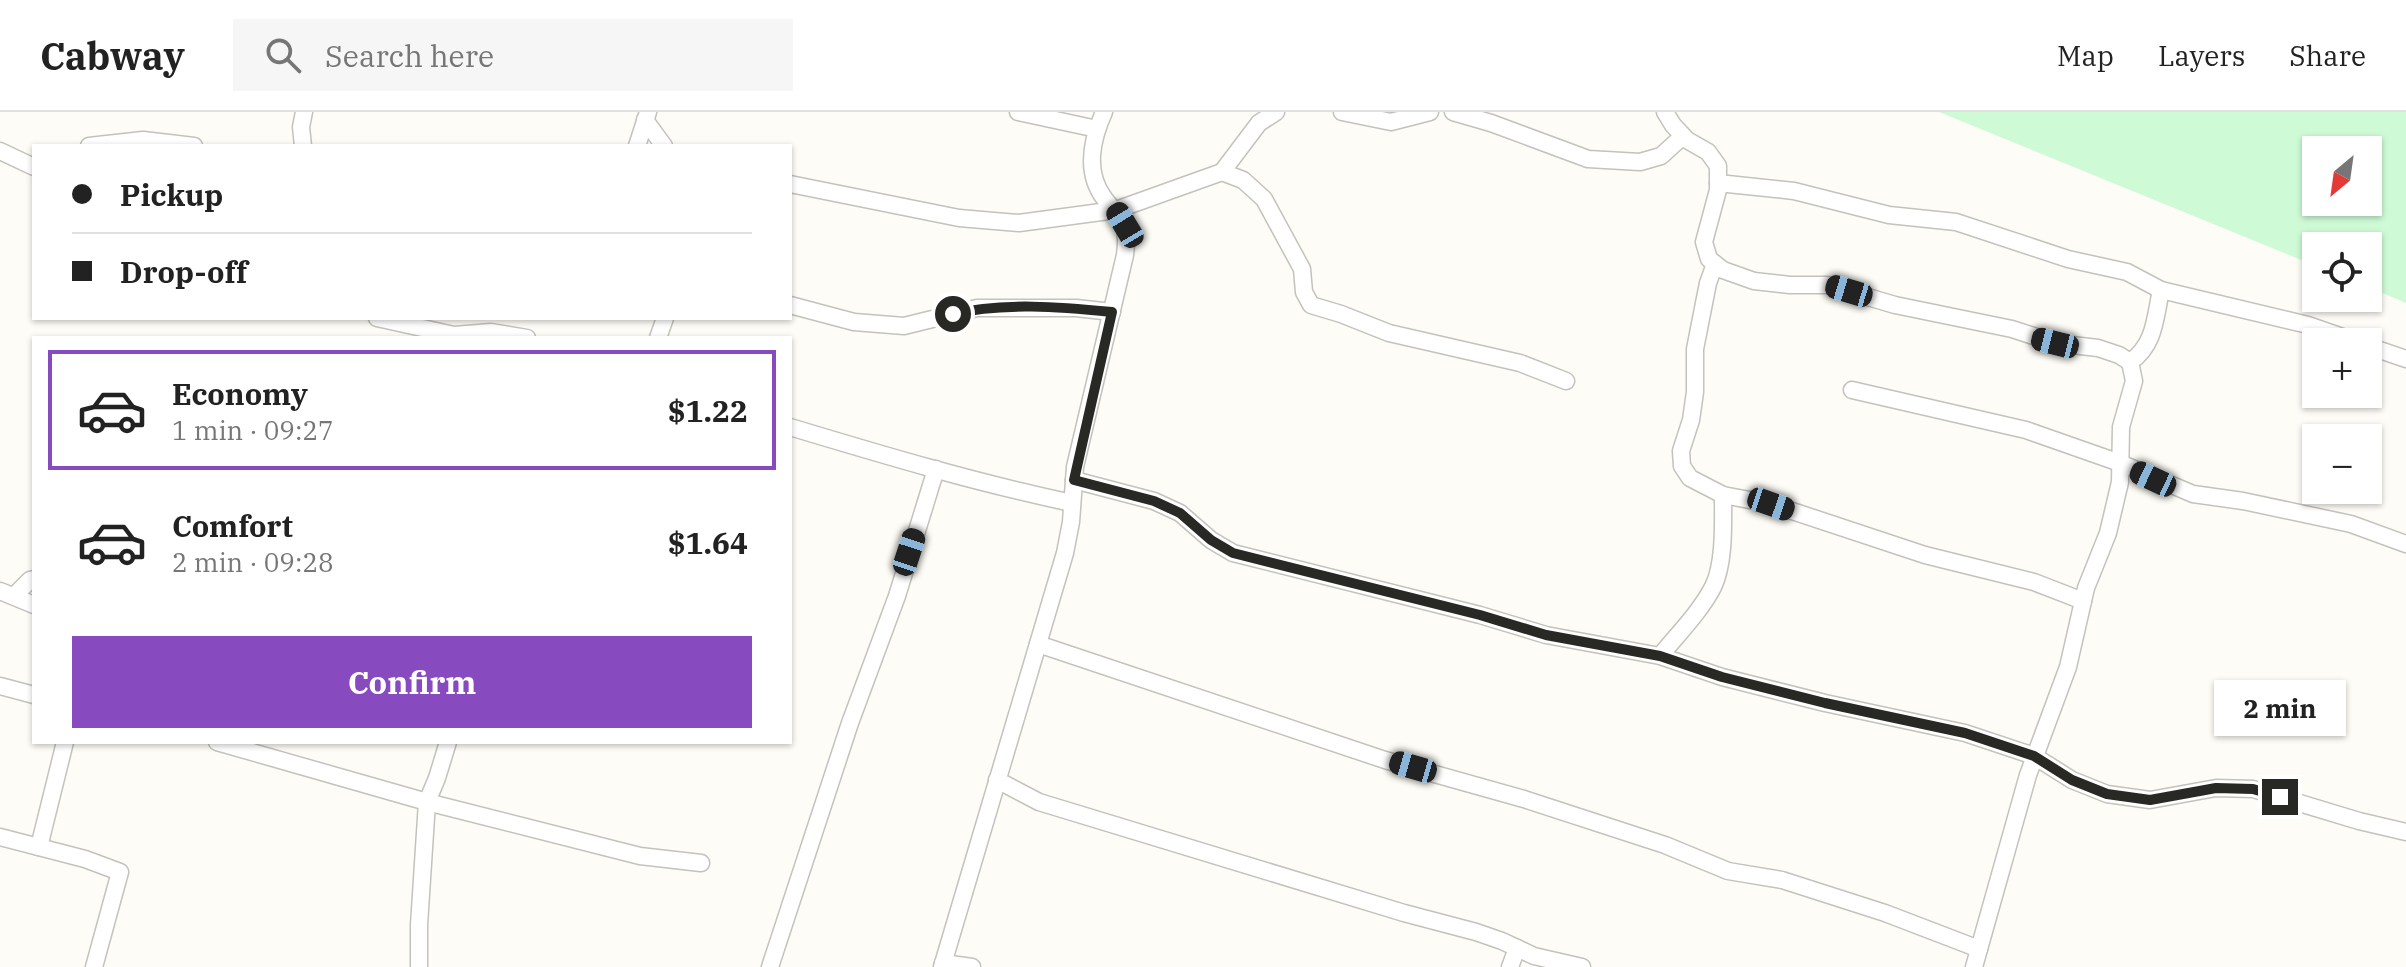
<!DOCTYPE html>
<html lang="en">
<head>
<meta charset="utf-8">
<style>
  :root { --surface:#fff; --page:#f6f6f6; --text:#222; --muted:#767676; --line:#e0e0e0; --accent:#884abf }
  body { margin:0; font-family:"IBM Plex Serif",serif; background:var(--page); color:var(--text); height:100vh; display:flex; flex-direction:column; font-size:30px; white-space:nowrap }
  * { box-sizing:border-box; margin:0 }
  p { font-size:26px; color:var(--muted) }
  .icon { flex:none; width:44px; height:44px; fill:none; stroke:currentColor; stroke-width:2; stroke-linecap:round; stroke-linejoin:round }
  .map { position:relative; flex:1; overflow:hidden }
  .drawer { position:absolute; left:32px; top:224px; width:760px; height:408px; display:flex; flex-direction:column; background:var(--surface); border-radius:0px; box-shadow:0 2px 6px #0004 }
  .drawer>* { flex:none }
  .hud { position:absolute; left:32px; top:32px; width:760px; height:176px; border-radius:0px; box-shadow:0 2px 6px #0004; display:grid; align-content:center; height:176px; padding:0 40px; background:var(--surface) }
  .needle { width:52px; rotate:209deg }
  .tools { position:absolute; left:2302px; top:24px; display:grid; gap:16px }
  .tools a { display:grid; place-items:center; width:80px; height:80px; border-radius:0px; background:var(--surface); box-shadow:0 2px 6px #0004; font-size:40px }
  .end { position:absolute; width:36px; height:36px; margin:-18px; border:10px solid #282825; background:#fff; box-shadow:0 0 0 4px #fff }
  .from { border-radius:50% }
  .bubble { position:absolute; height:56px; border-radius:0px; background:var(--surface); box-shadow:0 2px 6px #0004; font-size:26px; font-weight:700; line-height:56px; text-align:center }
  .car { position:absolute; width:24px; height:48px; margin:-24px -12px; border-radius:10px; box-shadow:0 0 6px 2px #0007; background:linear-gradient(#222 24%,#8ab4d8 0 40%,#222 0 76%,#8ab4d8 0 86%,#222 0) }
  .hud b { display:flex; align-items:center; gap:28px; height:76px; font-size:30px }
  .hud b+b { border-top:2px solid var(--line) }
  .hud i { width:20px; height:20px; background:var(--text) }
  ul { padding:14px 0 0; list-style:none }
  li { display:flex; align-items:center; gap:24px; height:120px; margin:0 16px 12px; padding:0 24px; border:4px solid transparent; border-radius:0px }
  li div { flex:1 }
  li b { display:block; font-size:30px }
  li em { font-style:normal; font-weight:700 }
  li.current { border-color:var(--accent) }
  li>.icon { width:72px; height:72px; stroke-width:1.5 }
  .action { display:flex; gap:16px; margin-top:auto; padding:16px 40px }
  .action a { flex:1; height:92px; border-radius:0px; background:var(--accent); color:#fff; font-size:32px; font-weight:700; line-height:92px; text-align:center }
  header { display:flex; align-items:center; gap:48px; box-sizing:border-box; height:112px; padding:0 40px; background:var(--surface); border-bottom:2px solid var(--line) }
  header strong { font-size:38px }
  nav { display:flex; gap:44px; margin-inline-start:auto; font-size:28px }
  .search { width:560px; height:72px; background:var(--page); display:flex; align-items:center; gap:20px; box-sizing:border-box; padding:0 28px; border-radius:0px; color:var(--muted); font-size:30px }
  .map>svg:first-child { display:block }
  .green { fill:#cefbd6; fill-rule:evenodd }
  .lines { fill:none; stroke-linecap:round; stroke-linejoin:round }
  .minor-casing { stroke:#c3c2bc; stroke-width:19 }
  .minor { stroke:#fff; stroke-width:16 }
  .route { stroke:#282825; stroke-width:10 }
</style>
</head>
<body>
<header>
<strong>Cabway</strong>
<div class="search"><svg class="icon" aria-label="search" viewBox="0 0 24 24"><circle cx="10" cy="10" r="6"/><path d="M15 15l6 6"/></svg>Search here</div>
<nav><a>Map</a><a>Layers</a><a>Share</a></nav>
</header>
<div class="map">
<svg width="2406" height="855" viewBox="0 0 2406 855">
  <rect width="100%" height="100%" fill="#fdfcf6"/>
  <!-- green -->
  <path class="green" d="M 1939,0 L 2406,0 L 2406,191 L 2368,175 L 2368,134 L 2316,134 L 2316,154 ZM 2316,38 L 2368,38 L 2368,90 L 2316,90 Z"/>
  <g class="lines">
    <defs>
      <g id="minor">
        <path d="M 1018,0 L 1097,17"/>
        <path d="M 1342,0 L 1391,10 L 1430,0"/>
        <path d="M 1453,0 L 1491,11 L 1588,47 L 1640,50 L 1661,44 L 1683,24"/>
        <path d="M 1665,0 L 1673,13 L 1687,28 L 1708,40 L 1718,54 L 1718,78 L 1704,130 L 1709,147 L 1723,158 L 1754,169 L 1790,173 L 1827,173 L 1895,193 L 2012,217 L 2055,231 L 2098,236 L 2119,243 L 2130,250 L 2134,269 L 2121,315 L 2120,370 L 2108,421 L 2086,476 L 2068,555 L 2028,663 L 1974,855"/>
        <path d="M 645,8 L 664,34"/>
        <path d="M 89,34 L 143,28 L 194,34"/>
        <path d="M 303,34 L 301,15 L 304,0"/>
        <path d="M 637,34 L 648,0"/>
        <path d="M 0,39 L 34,55"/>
        <path d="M 1222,60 L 1259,11 L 1276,0"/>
        <path d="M 1718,71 L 1794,79 L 1889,103 L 1956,110 L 2068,147 L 2127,160 L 2161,178 L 2308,213 L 2357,230"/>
        <path d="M 790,72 L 959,106 L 1019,111 L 1116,98 L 1222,60 L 1243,68 L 1264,87 L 1302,157 L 1304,180 L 1311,193 L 1341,202 L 1389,221 L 1520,251 L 1566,269"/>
        <path d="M 1715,152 L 1708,171 L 1695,237 L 1695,280 L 1691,308 L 1681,339 L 1682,354 L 1690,366 L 1723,383 L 1771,392 L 1925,443 L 2034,470 L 2083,489"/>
        <path d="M 790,193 L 854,210 L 904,214 L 977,196 L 1076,196 L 1112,200"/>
        <path d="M 377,206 L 454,223 L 491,220 L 527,226"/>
        <path d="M 658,226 L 665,206"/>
        <path d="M 2368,234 L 2406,247"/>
        <path d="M 2130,250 C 2155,233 2155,206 2161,178"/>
        <path d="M 1852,278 L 2026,318 L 2120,351 L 2193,382 L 2243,389 L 2351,412 L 2406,432"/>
        <path d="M 790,315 C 883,343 977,371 1072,391"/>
        <path d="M 1074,368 L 1154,389 L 1180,401 L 1211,428 L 1233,441 L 1480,503 L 1546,523 L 1660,544 L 1722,565 L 1825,591 L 1965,621 L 2034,644 L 2072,668 L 2107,682 L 2150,688 L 2216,676 L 2253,677 L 2359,709 L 2406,720"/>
        <path d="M 0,479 L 34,493"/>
        <path d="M 15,483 L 30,468 L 34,467"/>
        <path d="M 1038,532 L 1385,648 L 1524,687 L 1665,733 L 1728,759 L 1782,768 L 1885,801 L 1979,837"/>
        <path d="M 1660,544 C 1678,522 1700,500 1713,475 C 1725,451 1723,409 1723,383"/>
        <path d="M 0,574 L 34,583"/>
        <path d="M 217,630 L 427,690 L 640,744 L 701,751"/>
        <path d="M 997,668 L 1039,690 L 1404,801 L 1476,820 L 1502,829 L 1534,844 L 1582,855"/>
        <path d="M 0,725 L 85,747 L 120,760 L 94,855"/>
        <path d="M 39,735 L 65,630"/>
        <path d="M 943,851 L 972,855"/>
        <path d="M 419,855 L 419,813 L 427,690 L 437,666 L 448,630"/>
        <path d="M 770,855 L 850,611 L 897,484 L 936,357"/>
        <path d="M 942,855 L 1065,441 L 1071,410 L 1075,355 L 1125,143 C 1129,110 1122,110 1104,86 C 1084,59 1092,27 1104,0"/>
        <path d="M 1510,855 L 1517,836"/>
      </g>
    </defs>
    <!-- minor casing -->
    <use href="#minor" class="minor-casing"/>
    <!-- minor -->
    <use href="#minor" class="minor"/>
  </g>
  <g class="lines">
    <!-- route -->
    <path class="route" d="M 953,202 C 1002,190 1062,195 1112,200 L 1074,368 L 1154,389 L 1180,401 L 1211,428 L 1233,441 L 1480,503 L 1546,523 L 1660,544 L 1722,565 L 1825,591 L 1965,621 L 2034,644 L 2072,668 L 2107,682 L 2150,688 L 2216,676 L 2253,677 L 2280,685"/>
  </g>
</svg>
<div class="tools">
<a><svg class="needle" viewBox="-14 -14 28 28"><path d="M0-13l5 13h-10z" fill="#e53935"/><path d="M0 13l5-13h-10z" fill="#767676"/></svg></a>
<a><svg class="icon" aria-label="locate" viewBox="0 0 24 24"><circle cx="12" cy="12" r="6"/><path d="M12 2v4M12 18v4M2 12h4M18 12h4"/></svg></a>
<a>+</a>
<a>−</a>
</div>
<i class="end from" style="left:953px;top:202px"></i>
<i class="end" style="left:2280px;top:685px"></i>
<div class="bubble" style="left:2214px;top:568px;width:132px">2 min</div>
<i class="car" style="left:1125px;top:113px;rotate:329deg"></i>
<i class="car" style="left:1849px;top:179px;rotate:287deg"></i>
<i class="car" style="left:2055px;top:231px;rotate:284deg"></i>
<i class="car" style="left:2153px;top:367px;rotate:295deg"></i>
<i class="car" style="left:1771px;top:392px;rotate:109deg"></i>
<i class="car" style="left:909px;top:440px;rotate:18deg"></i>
<i class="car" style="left:1413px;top:655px;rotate:286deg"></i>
<div class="hud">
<b><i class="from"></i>Pickup</b>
<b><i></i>Drop-off</b>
</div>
<section class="drawer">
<ul>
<li class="current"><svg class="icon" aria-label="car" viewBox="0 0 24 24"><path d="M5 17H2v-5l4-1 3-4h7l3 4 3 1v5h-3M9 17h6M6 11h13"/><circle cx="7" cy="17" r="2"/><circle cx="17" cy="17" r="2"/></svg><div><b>Economy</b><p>1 min · 09:27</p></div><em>$1.22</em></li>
<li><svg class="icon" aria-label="car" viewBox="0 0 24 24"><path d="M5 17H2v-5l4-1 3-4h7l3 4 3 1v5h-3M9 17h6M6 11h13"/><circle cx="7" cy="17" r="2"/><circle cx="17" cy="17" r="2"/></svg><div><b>Comfort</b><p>2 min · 09:28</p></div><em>$1.64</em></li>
</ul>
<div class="action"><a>Confirm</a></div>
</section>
</div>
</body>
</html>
